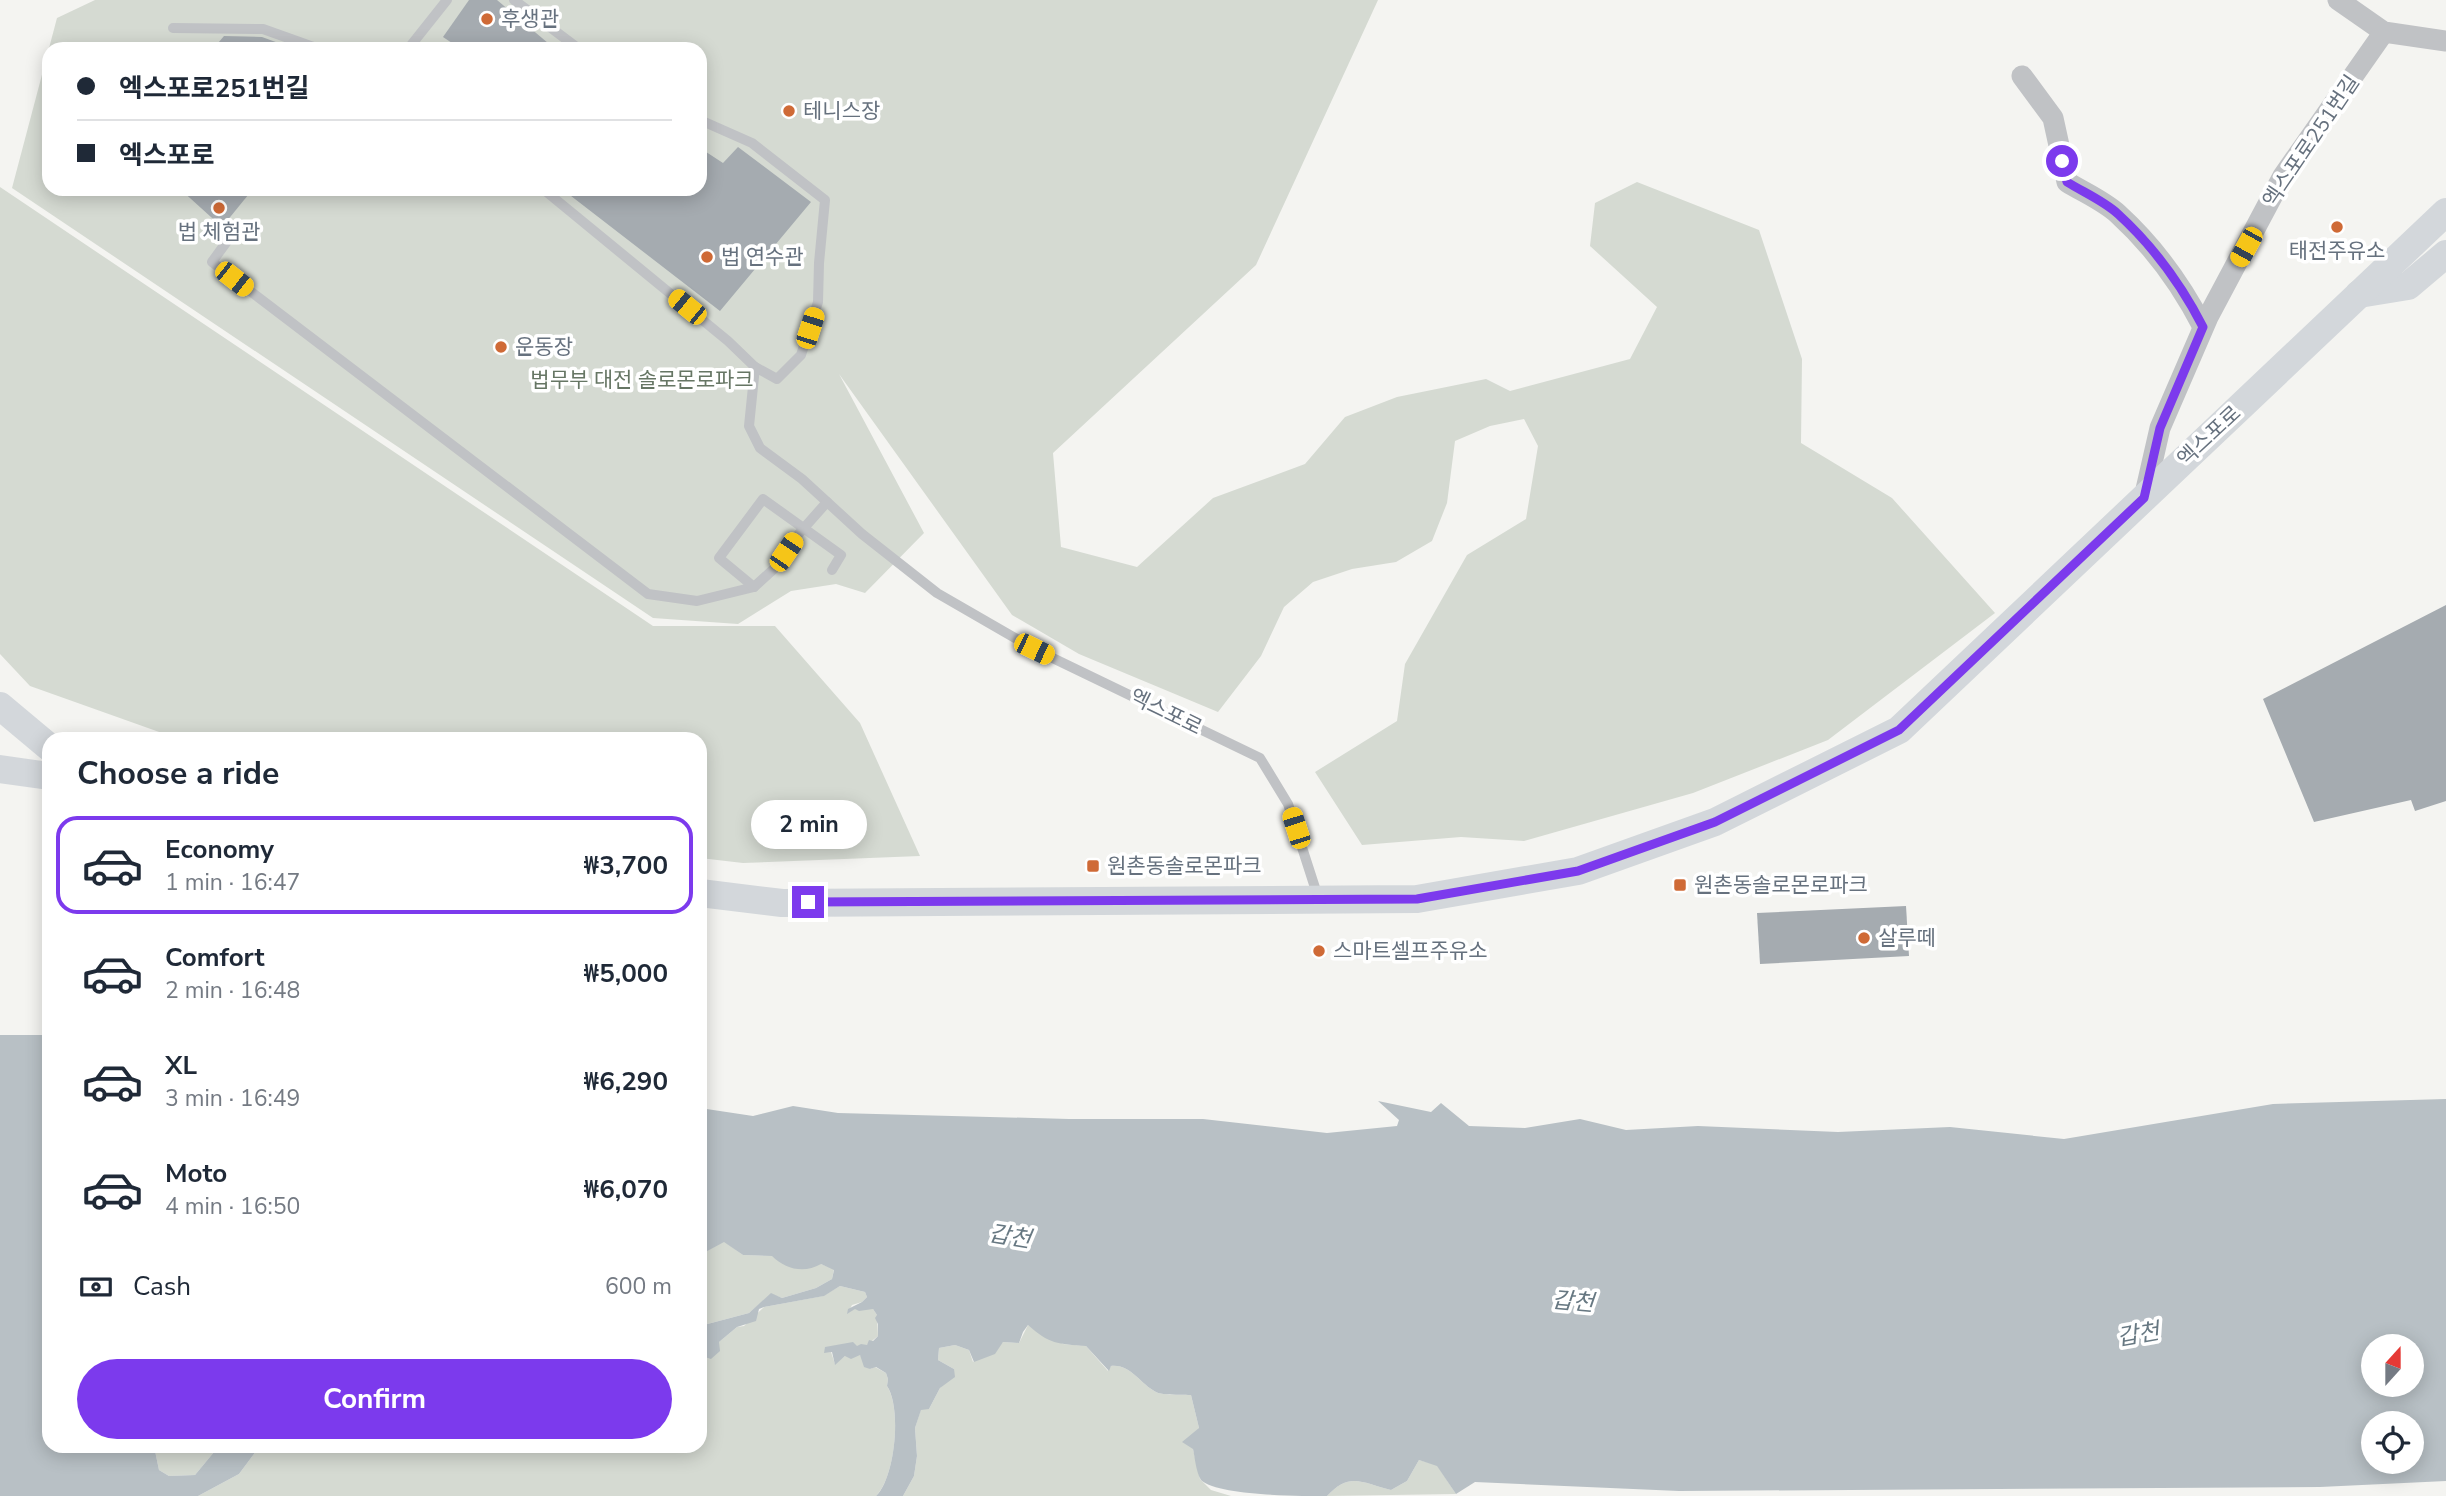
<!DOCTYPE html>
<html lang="en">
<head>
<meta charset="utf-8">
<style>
  :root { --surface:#fff; --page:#f6f6f7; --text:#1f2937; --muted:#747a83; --line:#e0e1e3; --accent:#7c3aed }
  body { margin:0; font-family:"Nunito Sans","Noto Sans KR",sans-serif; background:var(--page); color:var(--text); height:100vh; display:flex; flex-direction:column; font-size:26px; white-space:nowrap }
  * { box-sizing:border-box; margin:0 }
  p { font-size:23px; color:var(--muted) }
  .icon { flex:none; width:38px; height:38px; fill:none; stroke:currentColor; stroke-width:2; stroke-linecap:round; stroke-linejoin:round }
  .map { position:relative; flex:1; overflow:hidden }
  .panel { position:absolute; left:42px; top:732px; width:665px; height:721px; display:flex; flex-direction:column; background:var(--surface); border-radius:21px; box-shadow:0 4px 18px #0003 }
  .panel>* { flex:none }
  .banner { position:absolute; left:42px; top:42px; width:665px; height:154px; border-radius:21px; box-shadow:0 4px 18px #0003; display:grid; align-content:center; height:154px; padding:0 35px; background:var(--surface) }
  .needle { width:46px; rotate:21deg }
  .buttons { position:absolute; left:2361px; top:1334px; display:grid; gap:14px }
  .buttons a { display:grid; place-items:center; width:63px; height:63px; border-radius:50%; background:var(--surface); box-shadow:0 4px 18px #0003; font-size:35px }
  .end { position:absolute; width:32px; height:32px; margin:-16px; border:9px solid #7c3aed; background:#fff; box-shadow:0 0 0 4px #fff }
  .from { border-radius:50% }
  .bubble { position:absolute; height:49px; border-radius:24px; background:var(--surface); box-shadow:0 4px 18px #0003; font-size:23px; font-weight:700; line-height:49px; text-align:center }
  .car { position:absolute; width:21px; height:42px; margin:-21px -10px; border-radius:9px; box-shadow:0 0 5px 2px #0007; background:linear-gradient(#f5c518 24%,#345 0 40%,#f5c518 0 76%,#345 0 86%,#f5c518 0) }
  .banner b { display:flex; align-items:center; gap:24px; height:66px; font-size:26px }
  .banner b+b { border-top:2px solid var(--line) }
  .banner i { width:18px; height:18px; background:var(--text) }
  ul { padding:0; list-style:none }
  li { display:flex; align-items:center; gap:21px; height:98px; margin:0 14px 10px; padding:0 21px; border:4px solid transparent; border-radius:21px }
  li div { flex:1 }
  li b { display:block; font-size:26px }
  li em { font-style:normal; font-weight:700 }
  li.selected { border-color:var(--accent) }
  li>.icon { width:63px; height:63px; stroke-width:1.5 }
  h2 { padding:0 35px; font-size:32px; line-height:84px }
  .pay { display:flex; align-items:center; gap:18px; height:77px; padding:0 35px; font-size:26px }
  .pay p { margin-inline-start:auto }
  .cta { display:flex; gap:14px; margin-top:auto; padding:14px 35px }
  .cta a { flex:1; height:80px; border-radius:42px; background:var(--accent); color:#fff; font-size:28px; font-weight:700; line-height:80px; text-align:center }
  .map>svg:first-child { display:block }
  .green { fill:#d5dad2; fill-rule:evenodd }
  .water { fill:#b8c0c5; fill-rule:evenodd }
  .building { fill:#a5abb0 }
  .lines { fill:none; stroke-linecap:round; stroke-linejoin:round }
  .lane { stroke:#c0c2c5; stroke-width:10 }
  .street { stroke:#c0c2c5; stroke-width:21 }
  .secondary { stroke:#d3d7db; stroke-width:28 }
  .route { stroke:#7c3aed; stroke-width:9 }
  .poi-dot { fill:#cf6a36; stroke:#fff; stroke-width:2.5 }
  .labels { text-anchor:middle; stroke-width:7; stroke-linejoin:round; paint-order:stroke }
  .poi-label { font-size:21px; fill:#66717e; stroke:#fff; text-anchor:start }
  .street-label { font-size:21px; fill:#66717e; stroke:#fff }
  .park-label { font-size:21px; fill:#667664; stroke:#fff }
  .water-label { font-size:23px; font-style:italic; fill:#677882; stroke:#fff }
</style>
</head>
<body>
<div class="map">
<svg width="2446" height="1496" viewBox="0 0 2446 1496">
  <rect width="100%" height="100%" fill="#f4f4f1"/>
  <!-- green -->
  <g class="green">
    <path d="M 95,0 L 1378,0 L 1256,265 L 1053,453 L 1061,547 L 1137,567 L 1213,498 L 1305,464 L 1345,417 L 1397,397 L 1486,379 L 1510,391 L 1630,359 L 1657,307 L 1590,246 L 1595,203 L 1637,182 L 1759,230 L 1802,359 L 1801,443 L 1892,498 L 1995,613 L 1828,740 L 1693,793 L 1524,841 L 1461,837 L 1362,845 L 1315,772 L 1397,721 L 1405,664 L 1467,555 L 1526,519 L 1538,446 L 1524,419 L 1490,426 L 1455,441 L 1447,503 L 1432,541 L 1396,562 L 1352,569 L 1313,582 L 1284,607 L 1261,656 L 1218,712 L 1079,654 L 1012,615 L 839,374 L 924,533 L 865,593 L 836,584 L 791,591 L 738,624 L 653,618 L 12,188 L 57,18 ZM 49,49 L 700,49 L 700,189 L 49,189 Z"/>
    <path d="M 0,187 L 653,626 L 775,626 L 860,723 L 920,856 L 743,863 L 700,858 L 700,738 L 176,738 L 30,686 L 0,654 Z"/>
    <path d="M 724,1241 L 743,1255 L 772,1256 L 821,1264 L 834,1269 L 832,1279 L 816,1288 L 782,1298 L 771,1294 L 749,1313 L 700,1326 L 700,1255 Z"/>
    <path d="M 840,1286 L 865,1292 L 867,1297 L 862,1302 L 852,1305 L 848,1313 L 855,1308 L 873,1309 L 877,1315 L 878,1336 L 867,1345 L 824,1353 L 831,1352 L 835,1364 L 845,1356 L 860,1355 L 870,1369 L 875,1367 L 886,1373 L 888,1379 L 887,1386 C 902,1409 895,1478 876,1496 L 198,1496 L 239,1474 L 260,1446 L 700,1446 L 700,1353 L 702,1356 L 737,1327 L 744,1326 L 764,1307 L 823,1296 Z"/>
    <path d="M 1028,1325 L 1063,1344 L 1086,1346 L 1108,1371 L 1111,1366 C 1131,1364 1140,1384 1156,1392 C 1164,1396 1181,1394 1191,1395 L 1199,1428 L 1193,1449 L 1200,1479 L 1211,1490 L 1231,1496 L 903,1496 L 914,1476 L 917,1456 L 915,1428 L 921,1409 L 929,1409 L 940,1388 L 954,1369 L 938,1360 L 939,1348 L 955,1345 L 969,1350 L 973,1362 L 1003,1342 L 1019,1343 Z"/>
    <path d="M 154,1446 L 219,1446 L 195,1475 L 169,1476 L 159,1470 Z"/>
    <path d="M 1419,1460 L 1437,1465 L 1456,1494 L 1327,1496 C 1350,1471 1362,1483 1391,1490 L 1407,1481 Z"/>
  </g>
  <!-- water -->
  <g class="water">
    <path d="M 0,1035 L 49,1035 L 49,1446 L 154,1446 L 159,1470 L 169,1476 L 195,1475 L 219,1446 L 260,1446 L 239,1474 L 198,1496 L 0,1496 Z"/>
    <path d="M 2446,1099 L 2446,1481 L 2320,1487 L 1679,1491 L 1475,1482 L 1456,1494 L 1437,1466 L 1419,1460 L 1407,1481 L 1391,1490 C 1362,1483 1350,1471 1327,1496 C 1299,1496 1218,1496 1201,1480 C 1196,1472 1195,1458 1193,1449 L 1182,1442 L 1199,1428 L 1191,1395 C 1181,1394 1164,1396 1156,1392 C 1140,1384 1131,1364 1111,1366 L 1109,1371 L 1086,1346 C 1058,1344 1049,1344 1028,1325 L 1023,1332 L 1019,1343 L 1003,1342 L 995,1354 L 974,1362 L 969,1350 L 955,1345 L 939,1348 L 938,1360 L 954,1369 L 955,1377 L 940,1388 L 929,1409 L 921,1410 L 915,1428 L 917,1456 L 914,1476 L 903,1496 L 876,1496 C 895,1478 902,1408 887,1386 L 888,1379 L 886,1373 L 876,1367 L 870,1369 L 864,1367 L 860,1355 L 851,1359 L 845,1356 L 835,1365 L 832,1352 L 824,1353 L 825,1347 L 853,1342 L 857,1346 L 861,1344 L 867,1345 L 869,1340 L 873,1341 L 878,1336 L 878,1324 L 875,1318 L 877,1315 L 873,1309 L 859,1311 L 855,1309 L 847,1314 L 848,1309 L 862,1302 L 867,1297 L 865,1292 L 840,1286 L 824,1296 L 764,1307 L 759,1309 L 756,1321 L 737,1327 L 719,1342 L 720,1351 L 711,1359 L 702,1356 L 700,1353 L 700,1326 L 749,1313 L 771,1293 L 782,1298 L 816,1288 L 832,1279 L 834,1270 L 821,1264 C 804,1274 785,1269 772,1256 L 743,1255 L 724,1242 L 700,1255 L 700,1108 L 753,1116 L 793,1106 L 838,1113 L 1069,1119 L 1203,1119 L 1327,1133 L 1397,1126 L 1399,1120 L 1378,1101 L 1431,1112 L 1441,1103 L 1469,1126 L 1525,1128 L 1580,1119 L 1626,1130 L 1698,1126 L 1838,1132 L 1950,1127 L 2064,1139 L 2273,1104 ZM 2373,1346 L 2412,1346 L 2412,1384 L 2373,1384 ZM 2373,1423 L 2412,1423 L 2412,1461 L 2373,1461 Z"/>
  </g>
  <!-- building -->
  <g class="building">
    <path d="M 469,0 L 497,0 L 555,49 L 461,49 L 443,37 Z"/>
    <path d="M 224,36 L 262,37 L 295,49 L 213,49 Z"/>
    <path d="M 738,147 L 811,202 L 720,311 L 562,189 L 700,189 L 700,148 L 723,163 Z"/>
    <path d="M 180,189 L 253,189 L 222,227 Z"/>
    <path d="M 2446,605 L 2446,801 L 2415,811 L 2411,800 L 2314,822 L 2263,699 Z"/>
    <path d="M 1906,906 L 1909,956 L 1760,964 L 1757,913 Z"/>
  </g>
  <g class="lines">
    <!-- lane -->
    <g class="lane">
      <path d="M 514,0 L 579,49"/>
      <path d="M 173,28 L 263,29 L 319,49"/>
      <path d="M 408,49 L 447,0"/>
      <path d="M 700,120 L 752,143 L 825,200 L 819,263 L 818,302 L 801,355 L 777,379 L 755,367"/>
      <path d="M 543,189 L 728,341 L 755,367 L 749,426 L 760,448 L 802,479 L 862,534 L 937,593 L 1034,649 L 1260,758 L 1288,804 L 1318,897"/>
      <path d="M 233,233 L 212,262 L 648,594 L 697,601 L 754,587 L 777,566 L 796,537 L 827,502"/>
      <path d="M 754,587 L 719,558 L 763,499 L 841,555 L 832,570"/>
    </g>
    <!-- street -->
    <g class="street">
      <path d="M 2338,0 L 2384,32 L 2446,41"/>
      <path d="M 2022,76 L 2053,118 L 2067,182 C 2083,192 2104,201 2118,214 C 2152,245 2182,286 2203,327"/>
      <path d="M 2144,498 L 2160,428 L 2208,317 L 2283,176 L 2384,32"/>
    </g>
    <!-- secondary -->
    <g class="secondary">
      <path d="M 2359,294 L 2408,286 L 2446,254"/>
      <path d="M 0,706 L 49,747"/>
      <path d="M 0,769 L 49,776"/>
      <path d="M 700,893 L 782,903 L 1417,899 L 1578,871 L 1715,822 L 1899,730 L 2446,212"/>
    </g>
  </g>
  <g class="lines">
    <!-- route -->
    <path class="route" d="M 808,902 L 1417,899 L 1578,871 L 1715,822 L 1899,730 L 2144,498 L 2160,428 L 2203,327 C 2182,286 2152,245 2118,214 C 2104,201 2083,192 2067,182 L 2062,161"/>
  </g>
  <!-- markers -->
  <g class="poi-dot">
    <circle cx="487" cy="19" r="7"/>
    <circle cx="789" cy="111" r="7"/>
    <circle cx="219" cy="208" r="7"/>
    <circle cx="2337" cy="227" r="7"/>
    <circle cx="707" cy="257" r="7"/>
    <circle cx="501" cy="347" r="7"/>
    <rect x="1086" y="859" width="14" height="14" rx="3.5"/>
    <rect x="1673" y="878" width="14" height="14" rx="3.5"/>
    <circle cx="1864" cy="938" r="7"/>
    <circle cx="1319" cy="951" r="7"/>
  </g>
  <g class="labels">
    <!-- poi labels -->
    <g class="poi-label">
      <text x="501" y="26">후생관</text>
      <text x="803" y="118">테니스장</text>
      <text x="219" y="239" text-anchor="middle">법 체험관</text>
      <text x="2337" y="258" text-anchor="middle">태전주유소</text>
      <text x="721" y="264">법 연수관</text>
      <text x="515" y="354">운동장</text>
      <text x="1107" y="873">원촌동솔로몬파크</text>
      <text x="1694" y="892">원촌동솔로몬로파크</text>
      <text x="1878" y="945">살루떼</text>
      <text x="1333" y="958">스마트셀프주유소</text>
    </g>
    <!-- street labels -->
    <g class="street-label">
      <text transform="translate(2311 141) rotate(-56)" y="7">엑스포로251번길</text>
      <text transform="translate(2209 436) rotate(-43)" y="7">엑스포로</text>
      <text transform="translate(1166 712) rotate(26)" y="7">엑스포로</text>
    </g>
    <!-- park labels -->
    <g class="park-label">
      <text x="642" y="387">법무부 대전 솔로몬로파크</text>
    </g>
    <!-- water labels -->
    <g class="water-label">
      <text transform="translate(1010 1236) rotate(9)" y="8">갑천</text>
      <text transform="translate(1573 1301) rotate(5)" y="8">갑천</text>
      <text transform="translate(2138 1334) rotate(-10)" y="8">갑천</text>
    </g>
  </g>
</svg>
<div class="buttons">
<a><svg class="needle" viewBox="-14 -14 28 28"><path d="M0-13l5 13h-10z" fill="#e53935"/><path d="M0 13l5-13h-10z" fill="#747a83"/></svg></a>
<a><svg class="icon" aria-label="locate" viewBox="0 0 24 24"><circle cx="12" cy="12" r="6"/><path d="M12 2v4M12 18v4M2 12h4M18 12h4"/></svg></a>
</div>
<i class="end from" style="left:2062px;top:161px"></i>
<i class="end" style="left:808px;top:902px"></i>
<div class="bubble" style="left:751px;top:800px;width:116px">2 min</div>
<i class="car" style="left:2246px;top:247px;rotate:209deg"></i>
<i class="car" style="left:234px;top:279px;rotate:128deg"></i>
<i class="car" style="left:687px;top:307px;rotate:309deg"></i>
<i class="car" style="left:810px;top:328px;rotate:18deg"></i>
<i class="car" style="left:786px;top:552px;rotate:34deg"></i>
<i class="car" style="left:1034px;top:649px;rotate:116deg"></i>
<i class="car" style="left:1296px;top:828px;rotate:342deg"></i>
<div class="banner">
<b><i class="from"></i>엑스포로251번길</b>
<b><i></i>엑스포로</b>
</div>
<section class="panel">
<h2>Choose a ride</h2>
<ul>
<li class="selected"><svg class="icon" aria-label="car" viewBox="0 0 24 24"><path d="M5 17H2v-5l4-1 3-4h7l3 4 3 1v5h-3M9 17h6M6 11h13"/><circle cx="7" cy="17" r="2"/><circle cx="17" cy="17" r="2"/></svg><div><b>Economy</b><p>1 min · 16:47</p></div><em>₩3,700</em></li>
<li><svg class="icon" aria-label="car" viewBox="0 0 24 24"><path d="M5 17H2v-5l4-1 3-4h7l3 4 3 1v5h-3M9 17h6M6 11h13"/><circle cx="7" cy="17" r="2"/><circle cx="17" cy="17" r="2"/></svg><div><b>Comfort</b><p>2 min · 16:48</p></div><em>₩5,000</em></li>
<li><svg class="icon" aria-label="car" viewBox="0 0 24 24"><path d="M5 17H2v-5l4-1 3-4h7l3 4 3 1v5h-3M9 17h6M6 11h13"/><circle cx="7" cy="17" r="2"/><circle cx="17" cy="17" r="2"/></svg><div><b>XL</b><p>3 min · 16:49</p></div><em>₩6,290</em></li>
<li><svg class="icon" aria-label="car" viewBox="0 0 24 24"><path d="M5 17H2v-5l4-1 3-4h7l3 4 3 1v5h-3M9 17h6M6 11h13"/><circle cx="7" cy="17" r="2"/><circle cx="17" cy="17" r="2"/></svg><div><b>Moto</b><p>4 min · 16:50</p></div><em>₩6,070</em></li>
</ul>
<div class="pay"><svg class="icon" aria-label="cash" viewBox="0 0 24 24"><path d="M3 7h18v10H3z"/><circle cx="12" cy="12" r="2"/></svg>Cash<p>600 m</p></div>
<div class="cta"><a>Confirm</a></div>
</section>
</div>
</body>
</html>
